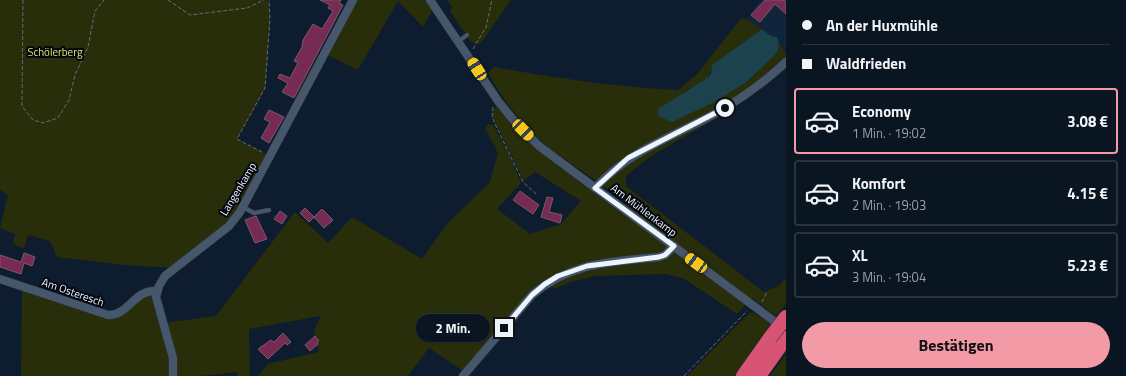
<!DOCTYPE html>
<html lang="de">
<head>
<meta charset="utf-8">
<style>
  :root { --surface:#0a1522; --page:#18222f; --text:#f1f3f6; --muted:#999fa5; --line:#2a3440; --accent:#f39aa7 }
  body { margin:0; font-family:"Titillium Web",sans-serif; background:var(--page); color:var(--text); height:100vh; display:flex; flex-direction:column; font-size:15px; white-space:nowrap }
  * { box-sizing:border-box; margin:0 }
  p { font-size:13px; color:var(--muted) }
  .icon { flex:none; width:22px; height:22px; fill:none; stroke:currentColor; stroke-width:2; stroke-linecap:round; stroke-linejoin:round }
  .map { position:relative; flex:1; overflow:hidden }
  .sheet { display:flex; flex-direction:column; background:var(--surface); width:340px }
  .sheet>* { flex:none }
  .guide { display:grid; align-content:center; height:88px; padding:0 16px; background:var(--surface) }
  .end { position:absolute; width:18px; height:18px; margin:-9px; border:5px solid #ecf4fe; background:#111; box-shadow:0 0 0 2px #111 }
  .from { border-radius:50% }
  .bubble { position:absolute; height:28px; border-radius:14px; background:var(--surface); box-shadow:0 1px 3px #0004,0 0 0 1px var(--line); font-size:13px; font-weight:700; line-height:28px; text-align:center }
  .car { position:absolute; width:12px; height:24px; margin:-12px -6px; border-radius:5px; box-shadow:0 0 3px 1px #0007; background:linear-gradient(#f5c518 24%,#345 0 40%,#f5c518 0 76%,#345 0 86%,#f5c518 0) }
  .guide b { display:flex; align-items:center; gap:14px; height:38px; font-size:15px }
  .guide b+b { border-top:1px solid var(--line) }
  .guide i { width:10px; height:10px; background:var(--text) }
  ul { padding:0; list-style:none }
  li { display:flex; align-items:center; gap:12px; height:66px; margin:0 8px 6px; padding:0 8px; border:2px solid var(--line); border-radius:4px }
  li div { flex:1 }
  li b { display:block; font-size:15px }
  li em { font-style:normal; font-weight:700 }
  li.active { border-color:var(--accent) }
  li>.icon { width:36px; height:36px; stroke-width:1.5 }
  .primary-button { display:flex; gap:8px; margin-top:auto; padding:8px 16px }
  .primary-button a { flex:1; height:46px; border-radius:24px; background:var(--accent); color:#111; font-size:16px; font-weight:700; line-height:46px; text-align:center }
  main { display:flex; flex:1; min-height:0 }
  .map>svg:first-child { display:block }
  .built { fill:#10243b }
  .green { fill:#292e0a }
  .water { fill:#1c424d }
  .building { fill:#772a53; stroke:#785b68 }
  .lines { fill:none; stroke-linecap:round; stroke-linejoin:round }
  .service-casing { stroke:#2f3644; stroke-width:5 }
  .minor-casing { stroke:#2f3644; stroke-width:9 }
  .motorway-casing { stroke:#2f3644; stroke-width:15 }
  .path { stroke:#616d7c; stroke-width:1; stroke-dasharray:4 2; stroke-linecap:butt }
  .service { stroke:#46576c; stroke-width:4 }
  .minor { stroke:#46576c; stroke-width:8 }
  .motorway { stroke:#d75475; stroke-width:14 }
  .motorway-bridge-casing { stroke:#2f3644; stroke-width:15; stroke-linecap:butt }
  .motorway-bridge { stroke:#d75475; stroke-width:14 }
  .route { stroke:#ecf4fe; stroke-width:5 }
  .labels { text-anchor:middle; stroke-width:4; stroke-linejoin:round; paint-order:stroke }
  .park-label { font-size:11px; fill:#d9ec72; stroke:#03060e }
  .street-label { font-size:11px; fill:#ecf4fe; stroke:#03060e }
</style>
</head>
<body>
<main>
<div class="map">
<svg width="786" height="376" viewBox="0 0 786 376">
  <rect width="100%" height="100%" fill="#0d1c2e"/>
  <!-- built -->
  <path class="built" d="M 760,0 L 786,0 L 786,53 L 779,43 L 777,37 L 771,36 L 746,20 Z"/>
  <!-- green -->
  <g class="green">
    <path d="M 0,0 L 268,0 L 270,19 L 265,88 L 237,139 L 270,156 L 240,212 L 175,268 L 124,265 L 57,257 L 50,241 L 28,235 L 24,248 L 16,246 L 13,241 L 15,234 L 0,228 L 8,195 L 0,190 Z"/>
    <path d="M 353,0 L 425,0 L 433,9 L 423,27 L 398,1 L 358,70 L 325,54 Z"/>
    <path d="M 447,0 L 511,0 L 480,44 L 471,42 L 450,11 L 452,7 Z"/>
    <path d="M 742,17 L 762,29 L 713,65 C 709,82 697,84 683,92 L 777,53 L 779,43 L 786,53 L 786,62 L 725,108 L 729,111 L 651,156 L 626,176 L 626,186 L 764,292 L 780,285 L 786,278 L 786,304 L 776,316 L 752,298 L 737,314 L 683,278 L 665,274 L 596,276 L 574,281 L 554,289 L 544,280 L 529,293 L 463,371 L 429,348 L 408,376 L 258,376 L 268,364 L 319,352 L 314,330 L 321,316 L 249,329 L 250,376 L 237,376 L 237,372 L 201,376 L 21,376 L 22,287 L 108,315 L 142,294 L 165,276 L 159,286 L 163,323 L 216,316 L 295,212 L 328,243 L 352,217 L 422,259 L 446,225 L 490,182 L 498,153 L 485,128 L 488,124 L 493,125 L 510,156 L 521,183 L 497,209 L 530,234 L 561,224 L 581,201 L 535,172 L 524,181 L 493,118 L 493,111 L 497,105 C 531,150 578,180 623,214 L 632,210 C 606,184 571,166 542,142 C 519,122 503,99 488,73 L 494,67 C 555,78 616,87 678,90 L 698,73 Z"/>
    <path d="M 752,312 L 771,324 L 734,376 L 687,376 L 746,316 Z"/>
    <path d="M 786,354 L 786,376 L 770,376 Z"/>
  </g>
  <!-- water -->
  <path class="water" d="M 762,29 L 771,36 L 777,37 L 779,43 L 777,53 L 745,83 L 714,102 L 672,122 L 658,116 L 658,109 L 704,80 L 711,74 L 712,65 Z"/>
  <!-- building -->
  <g class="building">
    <path d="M 320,0 L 341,0 L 339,3 L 343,5 L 294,98 L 282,92 L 288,83 L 278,78 L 280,74 L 290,78 L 298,63 L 294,61 L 302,47 L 303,40 L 313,24 L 322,29 L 333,11 L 328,8 L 330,5 Z"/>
    <path d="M 765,0 L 784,0 L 786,2 L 786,14 L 775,4 L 760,22 L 751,15 Z"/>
    <path d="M 269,110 L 284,117 L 269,143 L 261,138 L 270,122 L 264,119 Z"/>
    <path d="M 520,191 L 539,205 L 533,214 L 513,200 Z"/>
    <path d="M 547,197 L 553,198 L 549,212 L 562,215 L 560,223 L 541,217 Z"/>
    <path d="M 305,208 L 314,217 L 309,222 L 300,213 Z"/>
    <path d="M 322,209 L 333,220 L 324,228 L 314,217 Z"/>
    <path d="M 280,211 L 287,216 L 282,224 L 274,219 Z"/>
    <path d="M 256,216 L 267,239 L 255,243 L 245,220 Z"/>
    <path d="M 24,253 L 35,257 L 32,266 L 24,263 L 21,274 L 0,267 L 0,255 L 21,262 Z"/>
    <path d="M 283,333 L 291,342 L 287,345 L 285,343 L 268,359 L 258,349 L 271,340 L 274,342 Z"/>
    <path d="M 315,336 L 319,341 L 317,342 L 318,344 L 310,351 L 305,345 Z"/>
  </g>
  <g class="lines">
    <defs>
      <g id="service">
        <path d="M 459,41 L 467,35"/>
        <path d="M 243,207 L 254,213 L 269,210"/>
      </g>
      <g id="minor">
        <path d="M 430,0 L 498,101 L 515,122 L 539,146 L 786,330"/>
        <path d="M 595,188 C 633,147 679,135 725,108 C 746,95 768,79 786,62"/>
        <path d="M 0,279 L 108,315 C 128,316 135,289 156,291"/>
        <path d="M 173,376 L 173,358 L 156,297 L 159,286 L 165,276 L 229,226 L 240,212 L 353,0"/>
        <path d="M 463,376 L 532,295 C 570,262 611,262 659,257 L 665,255 L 674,246"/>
      </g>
      <g id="motorway">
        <path d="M 743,376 L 770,338"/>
        <path d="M 759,376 L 786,338"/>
      </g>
    </defs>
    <!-- service casing -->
    <use href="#service" class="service-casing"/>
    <!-- minor casing -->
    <use href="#minor" class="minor-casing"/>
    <!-- motorway casing -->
    <use href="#motorway" class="motorway-casing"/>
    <!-- path -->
    <g class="path">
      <path d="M 23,0 L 22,106 L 33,120 L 43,123 L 58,118 L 69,100 L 75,75 L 88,47 L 95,11 L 104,0"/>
      <path d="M 168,0 L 190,15 L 247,8 L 264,0"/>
      <path d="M 473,49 L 486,27 L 492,0"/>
      <path d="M 493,107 L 492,117 L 495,124 L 523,182 L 537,195"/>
      <path d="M 262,152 L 237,139 L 265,88 L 270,19 L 269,0"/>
      <path d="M 762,302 L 767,292"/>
      <path d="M 684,376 L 747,311"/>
    </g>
    <!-- service -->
    <use href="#service" class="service"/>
    <!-- minor -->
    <use href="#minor" class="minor"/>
    <!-- motorway -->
    <use href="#motorway" class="motorway"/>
    <defs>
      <path id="motorway-bridge" d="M 770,338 L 786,317"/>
    </defs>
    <!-- motorway-bridge casing -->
    <use href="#motorway-bridge" class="motorway-bridge-casing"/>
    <!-- motorway-bridge -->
    <use href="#motorway-bridge" class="motorway-bridge"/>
  </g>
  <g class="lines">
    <!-- route -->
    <path class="route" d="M 504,328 L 532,295 L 545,284 L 558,276 L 587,266 L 659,257 L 665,255 L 674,246 L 595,188 L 628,158 L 725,108"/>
  </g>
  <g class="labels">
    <!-- park labels -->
    <g class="park-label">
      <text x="55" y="56">Schölerberg</text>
    </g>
    <!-- street labels -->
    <g class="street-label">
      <text transform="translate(238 189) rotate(-59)" y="4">Langenkamp</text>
      <text transform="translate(644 210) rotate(37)" y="4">Am Mühlenkamp</text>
      <text transform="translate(73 292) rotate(19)" y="4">Am Osteresch</text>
    </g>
  </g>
</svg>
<i class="end from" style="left:725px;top:108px"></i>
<i class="end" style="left:504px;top:328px"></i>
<div class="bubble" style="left:416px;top:314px;width:74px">2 Min.</div>
<i class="car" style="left:477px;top:69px;rotate:327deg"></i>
<i class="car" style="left:523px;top:130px;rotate:135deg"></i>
<i class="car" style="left:696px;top:263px;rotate:306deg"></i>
</div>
<section class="sheet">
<div class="guide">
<b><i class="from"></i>An der Huxmühle</b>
<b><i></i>Waldfrieden</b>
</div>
<ul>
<li class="active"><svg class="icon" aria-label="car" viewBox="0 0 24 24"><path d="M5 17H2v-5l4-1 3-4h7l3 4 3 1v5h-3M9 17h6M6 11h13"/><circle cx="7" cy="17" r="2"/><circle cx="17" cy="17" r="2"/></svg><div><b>Economy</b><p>1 Min. · 19:02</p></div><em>3.08 €</em></li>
<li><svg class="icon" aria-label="car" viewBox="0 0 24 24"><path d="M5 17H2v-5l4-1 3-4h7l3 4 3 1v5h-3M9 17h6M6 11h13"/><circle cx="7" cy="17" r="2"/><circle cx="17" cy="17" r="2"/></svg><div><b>Komfort</b><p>2 Min. · 19:03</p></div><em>4.15 €</em></li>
<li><svg class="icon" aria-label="car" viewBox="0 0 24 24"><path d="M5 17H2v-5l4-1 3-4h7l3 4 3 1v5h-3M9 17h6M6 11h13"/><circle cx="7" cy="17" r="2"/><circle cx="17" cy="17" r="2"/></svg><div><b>XL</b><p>3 Min. · 19:04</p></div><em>5.23 €</em></li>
</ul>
<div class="primary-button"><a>Bestätigen</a></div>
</section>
</main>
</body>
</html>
